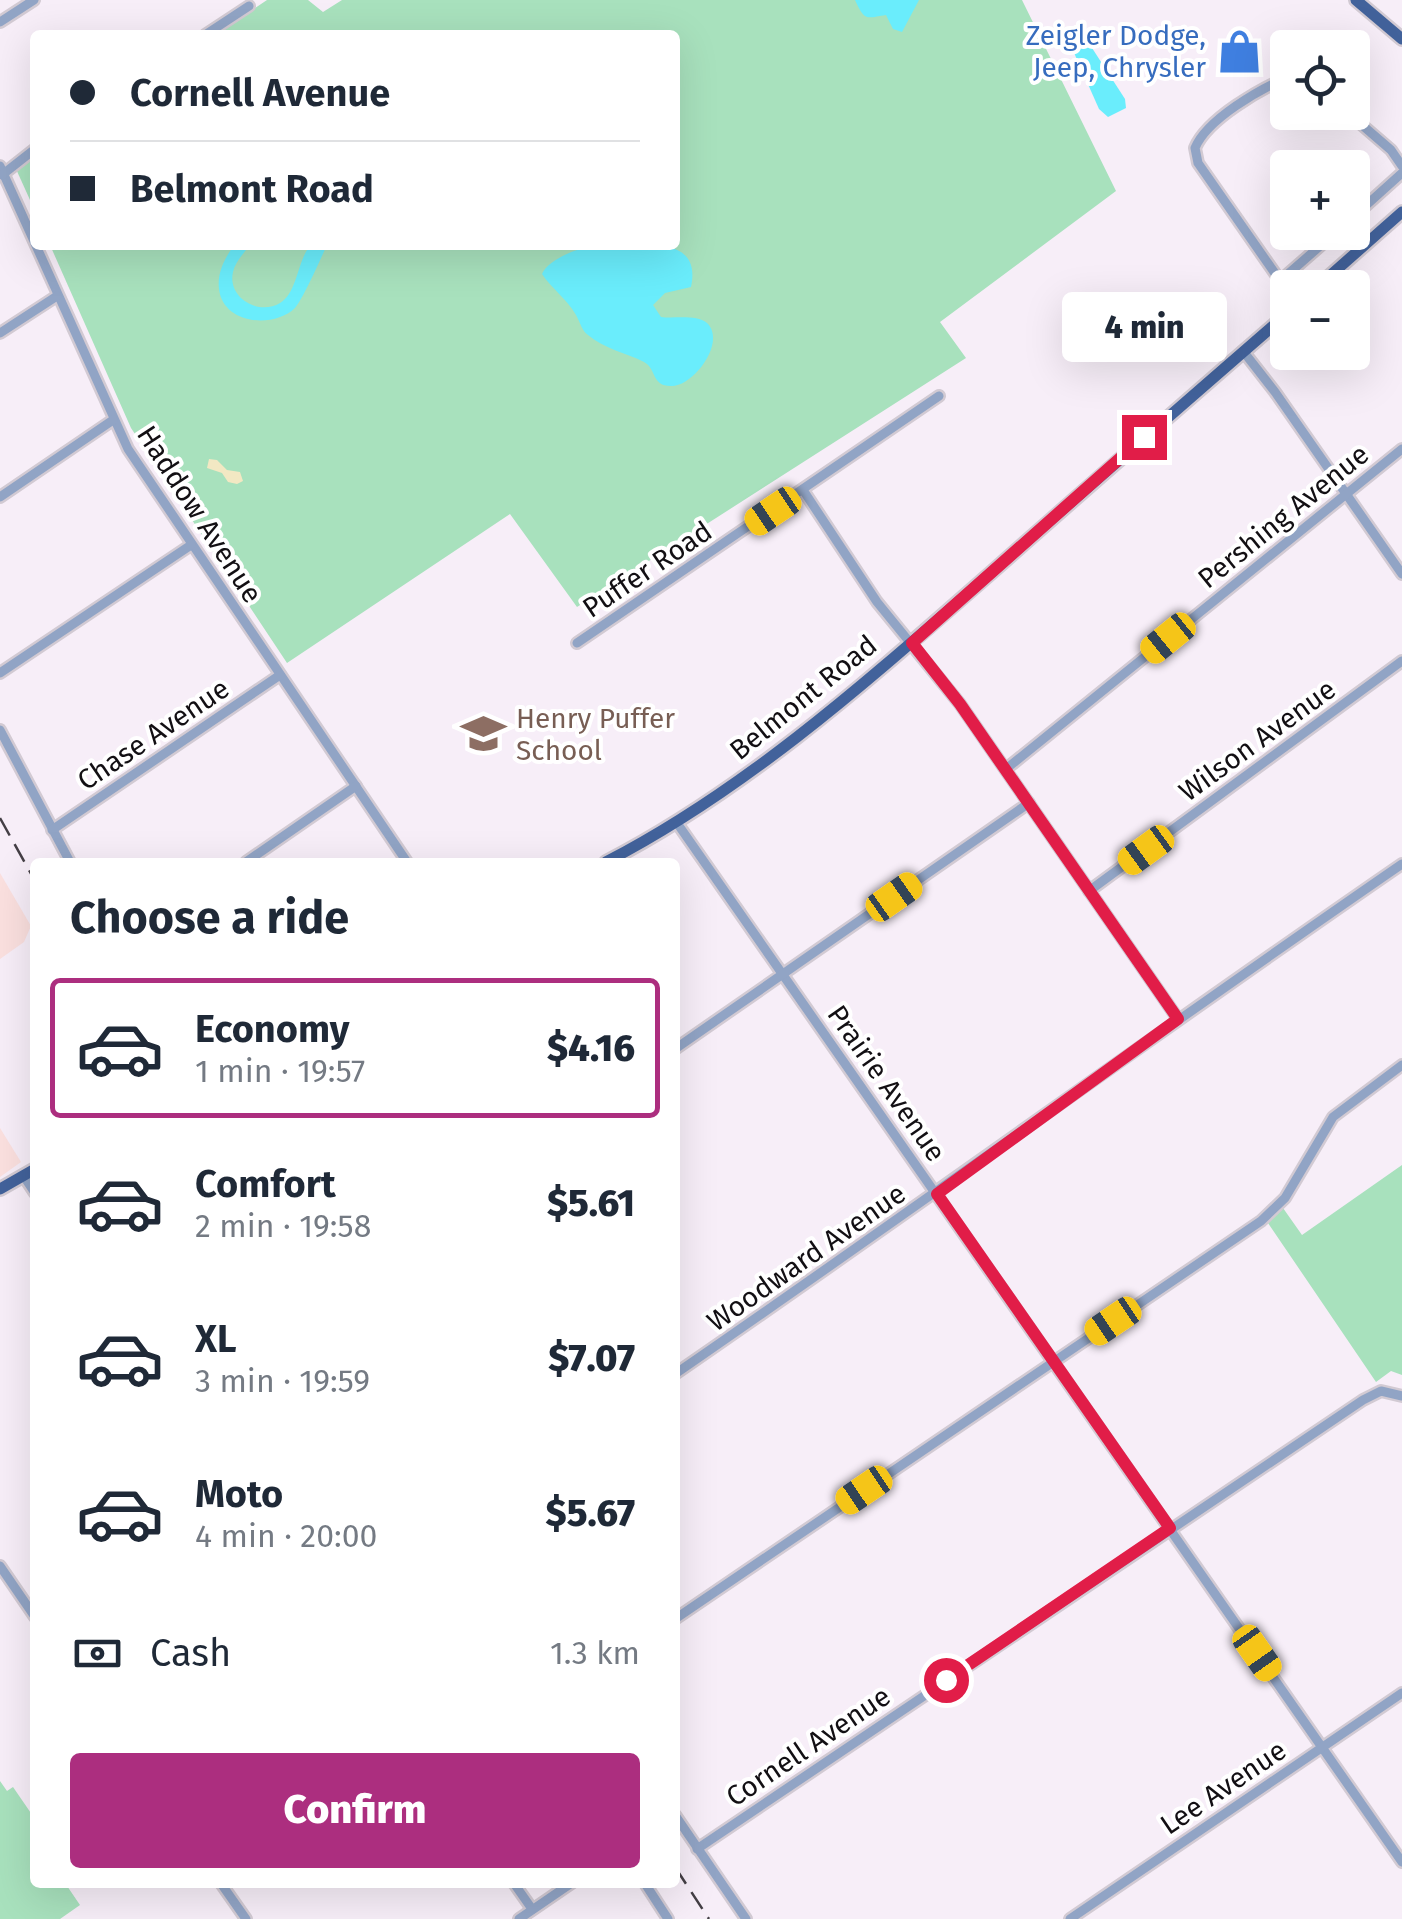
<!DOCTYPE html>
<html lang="en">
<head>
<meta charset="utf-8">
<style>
  :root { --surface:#fff; --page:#f6f6f7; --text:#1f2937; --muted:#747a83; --line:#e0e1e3; --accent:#ac2e7f }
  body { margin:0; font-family:"Fira Sans",sans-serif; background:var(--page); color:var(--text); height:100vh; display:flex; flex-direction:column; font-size:38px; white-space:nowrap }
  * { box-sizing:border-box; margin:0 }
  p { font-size:32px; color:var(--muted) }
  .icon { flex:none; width:55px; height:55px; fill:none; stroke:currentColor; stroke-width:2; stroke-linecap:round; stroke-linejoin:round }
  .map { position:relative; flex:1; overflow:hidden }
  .panel { position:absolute; left:30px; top:858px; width:650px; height:1030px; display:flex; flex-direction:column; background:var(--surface); border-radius:10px; box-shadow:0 10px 40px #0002 }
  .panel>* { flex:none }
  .hud { position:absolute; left:30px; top:30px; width:650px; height:220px; border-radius:10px; box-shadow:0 10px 40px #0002; display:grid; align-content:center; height:220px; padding:0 40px; background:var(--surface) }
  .fabs { position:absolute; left:1270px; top:30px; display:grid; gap:20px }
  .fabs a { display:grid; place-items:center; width:100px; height:100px; border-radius:10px; background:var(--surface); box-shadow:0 10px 40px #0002; font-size:50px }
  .end { position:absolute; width:45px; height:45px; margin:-22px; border:12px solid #e11d48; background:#fff; box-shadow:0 0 0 5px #fff }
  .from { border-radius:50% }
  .bubble { position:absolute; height:70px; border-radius:10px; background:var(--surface); box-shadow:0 10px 40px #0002; font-size:32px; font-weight:800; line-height:70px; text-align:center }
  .car { position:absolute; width:30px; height:60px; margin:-30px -15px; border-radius:12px; box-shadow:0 0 8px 2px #0007; background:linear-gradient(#f5c518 24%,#345 0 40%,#f5c518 0 76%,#345 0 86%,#f5c518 0) }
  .hud b { display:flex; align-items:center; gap:35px; height:95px; font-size:38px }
  .hud b+b { border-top:2px solid var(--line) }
  .hud i { width:25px; height:25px; background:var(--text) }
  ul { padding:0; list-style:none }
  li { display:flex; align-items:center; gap:30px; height:140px; margin:0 20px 15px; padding:0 20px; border:5px solid transparent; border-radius:10px }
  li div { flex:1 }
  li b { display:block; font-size:38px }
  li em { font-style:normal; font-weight:800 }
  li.active { border-color:var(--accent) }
  li>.icon { width:90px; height:90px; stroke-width:1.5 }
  h2 { padding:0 40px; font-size:45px; line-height:120px }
  .pay { display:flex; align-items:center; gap:25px; height:110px; padding:0 40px; font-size:38px }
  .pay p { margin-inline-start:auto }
  .cta { display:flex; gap:20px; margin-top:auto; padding:20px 40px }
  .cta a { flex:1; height:115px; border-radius:10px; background:var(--accent); color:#fff; font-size:40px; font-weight:800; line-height:115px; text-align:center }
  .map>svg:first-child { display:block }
  .industrial { fill:#fbe0df }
  .green { fill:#a8e1bd }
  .sand { fill:#f2e8c3 }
  .water { fill:#6aedfc }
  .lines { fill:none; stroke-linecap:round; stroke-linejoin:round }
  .minor-casing { stroke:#d2cad3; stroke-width:14 }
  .major-casing { stroke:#d2cad3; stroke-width:16 }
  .minor { stroke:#91a4c5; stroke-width:9 }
  .major { stroke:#42629b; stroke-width:11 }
  .rail { stroke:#443f45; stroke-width:2.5; stroke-dasharray:20 10; stroke-linecap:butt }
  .route { stroke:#e11d48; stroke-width:12 }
  .labels { text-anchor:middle; stroke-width:8; stroke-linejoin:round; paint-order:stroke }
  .shop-label { font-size:28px; fill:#366cbe; stroke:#fff; text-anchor:end }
  .street-label { font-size:28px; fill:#120f13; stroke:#fff }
  .education-label { font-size:28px; fill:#785e54; stroke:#fff; text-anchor:start }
</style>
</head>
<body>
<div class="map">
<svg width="1402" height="1919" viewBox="0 0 1402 1919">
  <rect width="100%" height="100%" fill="#f7eef8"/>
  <!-- industrial -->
  <g class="industrial">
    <path d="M 0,873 L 31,926 L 24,942 L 0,959 Z"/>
    <path d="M 0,1128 L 21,1162 L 0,1177 Z"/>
  </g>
  <!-- green -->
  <g class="green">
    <path d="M 267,0 L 308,0 L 323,12 L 342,0 L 1022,0 L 1116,191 L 940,322 L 966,358 L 577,607 L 510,514 L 287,663 L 131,428 L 50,245 L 675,245 L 675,35 L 215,35 Z"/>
    <path d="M 35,156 L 35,211 L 16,169 Z"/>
    <path d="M 1402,1165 L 1402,1375 L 1391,1371 L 1376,1382 L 1268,1223 L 1283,1208 L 1302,1235 Z"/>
    <path d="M 0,1781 L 7,1791 L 13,1787 L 35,1819 L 35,1882 L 65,1883 L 80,1905 L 60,1919 L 0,1919 Z"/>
  </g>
  <!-- sand -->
  <path class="sand" d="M 209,459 L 217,460 L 227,470 L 240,472 L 243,481 L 237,484 L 228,482 L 222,473 L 207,468 Z"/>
  <!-- water -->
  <g class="water">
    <path d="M 855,0 L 919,0 L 902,32 L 893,29 L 886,15 C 866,18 865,22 855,0 Z"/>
    <path d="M 1077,31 L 1083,34 L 1125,99 L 1126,108 L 1108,117 L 1099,109 L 1071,46 L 1070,37 Z"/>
    <path d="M 234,245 L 250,245 C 244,253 235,262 233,272 C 227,298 259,316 280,303 C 297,293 297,263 309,247 L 327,245 C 321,258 303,299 295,308 C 273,329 223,324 219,289 C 217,272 225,258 234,245 Z"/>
    <path d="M 624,245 C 655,245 701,240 691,287 L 665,293 L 653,305 L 661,317 C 674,319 696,314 707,323 C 727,342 693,387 671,386 C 651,386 657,369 644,362 C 627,353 604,349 588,335 C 582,331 580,322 576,315 C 567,299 552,289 542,274 C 548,260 576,248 592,247 C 605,246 611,252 624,245 Z"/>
  </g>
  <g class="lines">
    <defs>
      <g id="minor">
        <path d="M 0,22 L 34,0"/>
        <path d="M 205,35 L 249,6"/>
        <path d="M 1288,77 C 1260,89 1207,119 1195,148 L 1198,163 L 1288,292"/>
        <path d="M 1347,112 L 1391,150 L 1402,166"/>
        <path d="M 0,166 L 128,449 L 407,862"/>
        <path d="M 2,175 L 35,149"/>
        <path d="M 1352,218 L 1402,173"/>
        <path d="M 1280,281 L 1336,232"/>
        <path d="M 0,333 L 57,296"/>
        <path d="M 1243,351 L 1275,392 L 1402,574"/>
        <path d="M 803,490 L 877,602 L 960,704 L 1178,1019"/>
        <path d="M 0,497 L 113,420"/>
        <path d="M 577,643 L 939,396"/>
        <path d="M 0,673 L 191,545"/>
        <path d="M 0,730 L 70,862"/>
        <path d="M 1006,769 L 1402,449"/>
        <path d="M 677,823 L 1402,1862"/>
        <path d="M 52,830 L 280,675"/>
        <path d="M 246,862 L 356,786"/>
        <path d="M 1089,891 L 1402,661"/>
        <path d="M 675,1049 L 1029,803"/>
        <path d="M 23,1175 L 35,1193"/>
        <path d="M 675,1374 C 919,1206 1158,1032 1402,864"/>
        <path d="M 0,1566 L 35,1617"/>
        <path d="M 675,1619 L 1261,1221 L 1285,1198 L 1333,1117 L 1402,1065"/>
        <path d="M 675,1815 L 746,1919"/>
        <path d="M 697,1849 L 1363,1400 L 1381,1391 L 1402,1396"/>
        <path d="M 220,1882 L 246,1919"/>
        <path d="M 513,1882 L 532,1909"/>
        <path d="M 644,1882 L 668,1919"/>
        <path d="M 519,1919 L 573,1882"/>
        <path d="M 1070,1919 L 1402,1693"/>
      </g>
      <g id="major">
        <path d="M 1356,0 L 1402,39"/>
        <path d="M 1316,288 L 1402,212"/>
        <path d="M 606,862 C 749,788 871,678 992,572 C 1090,485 1189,399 1288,313"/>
        <path d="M 0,1189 L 35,1169"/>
      </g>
    </defs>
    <!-- minor casing -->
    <use href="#minor" class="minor-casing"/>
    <!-- major casing -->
    <use href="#major" class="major-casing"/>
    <!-- minor -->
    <use href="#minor" class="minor"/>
    <!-- major -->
    <use href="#major" class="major"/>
    <!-- rail -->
    <g class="rail">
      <path d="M 0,818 L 35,881"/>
      <path d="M 675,1867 L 709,1919"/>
    </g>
  </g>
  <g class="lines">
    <!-- route -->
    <path class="route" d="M 946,1680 L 1170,1528 L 937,1194 L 1178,1019 L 960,704 L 912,643 L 1144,437"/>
  </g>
  <!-- icons -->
  <defs>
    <symbol id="shop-bare" viewBox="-9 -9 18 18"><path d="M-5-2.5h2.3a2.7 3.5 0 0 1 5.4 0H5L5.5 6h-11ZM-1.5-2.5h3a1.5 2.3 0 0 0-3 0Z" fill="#3f7fe0" stroke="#fff" stroke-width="2.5" paint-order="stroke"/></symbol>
    <symbol id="school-bare" viewBox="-9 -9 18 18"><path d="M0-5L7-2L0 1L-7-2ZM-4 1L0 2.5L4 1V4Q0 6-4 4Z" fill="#8d6e63" stroke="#fff" stroke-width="2.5" paint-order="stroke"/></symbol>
  </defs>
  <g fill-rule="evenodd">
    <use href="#shop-bare" x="1208" y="20" width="63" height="63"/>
    <use href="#school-bare" x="452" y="702" width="63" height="63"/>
  </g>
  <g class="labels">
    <!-- shop labels -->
    <g class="shop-label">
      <text x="1206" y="45">Zeigler Dodge,<tspan x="1206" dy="32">Jeep, Chrysler</tspan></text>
    </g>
    <!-- street labels -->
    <g class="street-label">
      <text transform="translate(200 514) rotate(57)" y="10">Haddow Avenue</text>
      <text transform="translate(1283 516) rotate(-39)" y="10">Pershing Avenue</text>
      <text transform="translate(647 569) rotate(-34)" y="10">Puffer Road</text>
      <text transform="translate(803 697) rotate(-39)" y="10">Belmont Road</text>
      <text transform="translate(153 734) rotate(-34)" y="10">Chase Avenue</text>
      <text transform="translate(1257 740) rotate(-36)" y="10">Wilson Avenue</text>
      <text transform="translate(887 1083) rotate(55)" y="10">Prairie Avenue</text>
      <text transform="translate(806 1257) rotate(-35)" y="10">Woodward Avenue</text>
      <text transform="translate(808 1746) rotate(-34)" y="10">Cornell Avenue</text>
      <text transform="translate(1223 1787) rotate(-34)" y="10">Lee Avenue</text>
    </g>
    <!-- education labels -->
    <g class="education-label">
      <text x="516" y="728">Henry Puffer<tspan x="516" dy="32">School</tspan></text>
    </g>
  </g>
</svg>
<div class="fabs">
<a><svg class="icon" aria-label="locate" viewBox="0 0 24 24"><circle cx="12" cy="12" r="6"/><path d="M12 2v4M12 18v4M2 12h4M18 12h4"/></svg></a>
<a>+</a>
<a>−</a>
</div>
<i class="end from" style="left:946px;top:1680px"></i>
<i class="end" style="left:1144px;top:437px"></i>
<div class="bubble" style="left:1062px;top:292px;width:165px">4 min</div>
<i class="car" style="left:773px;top:511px;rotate:236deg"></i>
<i class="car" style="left:1168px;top:638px;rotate:231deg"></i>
<i class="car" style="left:1146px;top:850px;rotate:234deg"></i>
<i class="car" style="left:894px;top:897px;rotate:55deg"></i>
<i class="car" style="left:1113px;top:1321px;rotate:236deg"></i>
<i class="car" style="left:864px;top:1490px;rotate:236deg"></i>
<i class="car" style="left:1257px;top:1653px;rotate:145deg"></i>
<div class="hud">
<b><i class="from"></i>Cornell Avenue</b>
<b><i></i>Belmont Road</b>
</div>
<section class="panel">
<h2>Choose a ride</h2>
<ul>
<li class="active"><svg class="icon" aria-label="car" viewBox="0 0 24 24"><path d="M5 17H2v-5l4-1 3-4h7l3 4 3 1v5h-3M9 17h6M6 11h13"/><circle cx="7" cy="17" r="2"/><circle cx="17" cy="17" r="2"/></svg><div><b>Economy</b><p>1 min · 19:57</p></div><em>$4.16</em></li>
<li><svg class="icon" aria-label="car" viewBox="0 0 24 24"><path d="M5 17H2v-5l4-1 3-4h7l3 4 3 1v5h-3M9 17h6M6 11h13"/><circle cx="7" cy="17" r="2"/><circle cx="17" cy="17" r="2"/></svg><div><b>Comfort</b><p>2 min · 19:58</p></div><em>$5.61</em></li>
<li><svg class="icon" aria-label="car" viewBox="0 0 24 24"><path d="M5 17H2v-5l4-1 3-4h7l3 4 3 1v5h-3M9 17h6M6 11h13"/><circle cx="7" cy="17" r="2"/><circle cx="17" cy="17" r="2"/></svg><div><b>XL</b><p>3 min · 19:59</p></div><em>$7.07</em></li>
<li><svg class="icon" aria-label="car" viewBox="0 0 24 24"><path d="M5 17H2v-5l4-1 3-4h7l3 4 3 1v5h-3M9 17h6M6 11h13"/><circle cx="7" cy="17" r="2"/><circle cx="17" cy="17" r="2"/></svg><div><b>Moto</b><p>4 min · 20:00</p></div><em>$5.67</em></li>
</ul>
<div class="pay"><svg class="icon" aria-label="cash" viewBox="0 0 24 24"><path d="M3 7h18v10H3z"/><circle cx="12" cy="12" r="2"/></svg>Cash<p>1.3 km</p></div>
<div class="cta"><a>Confirm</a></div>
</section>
</div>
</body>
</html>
